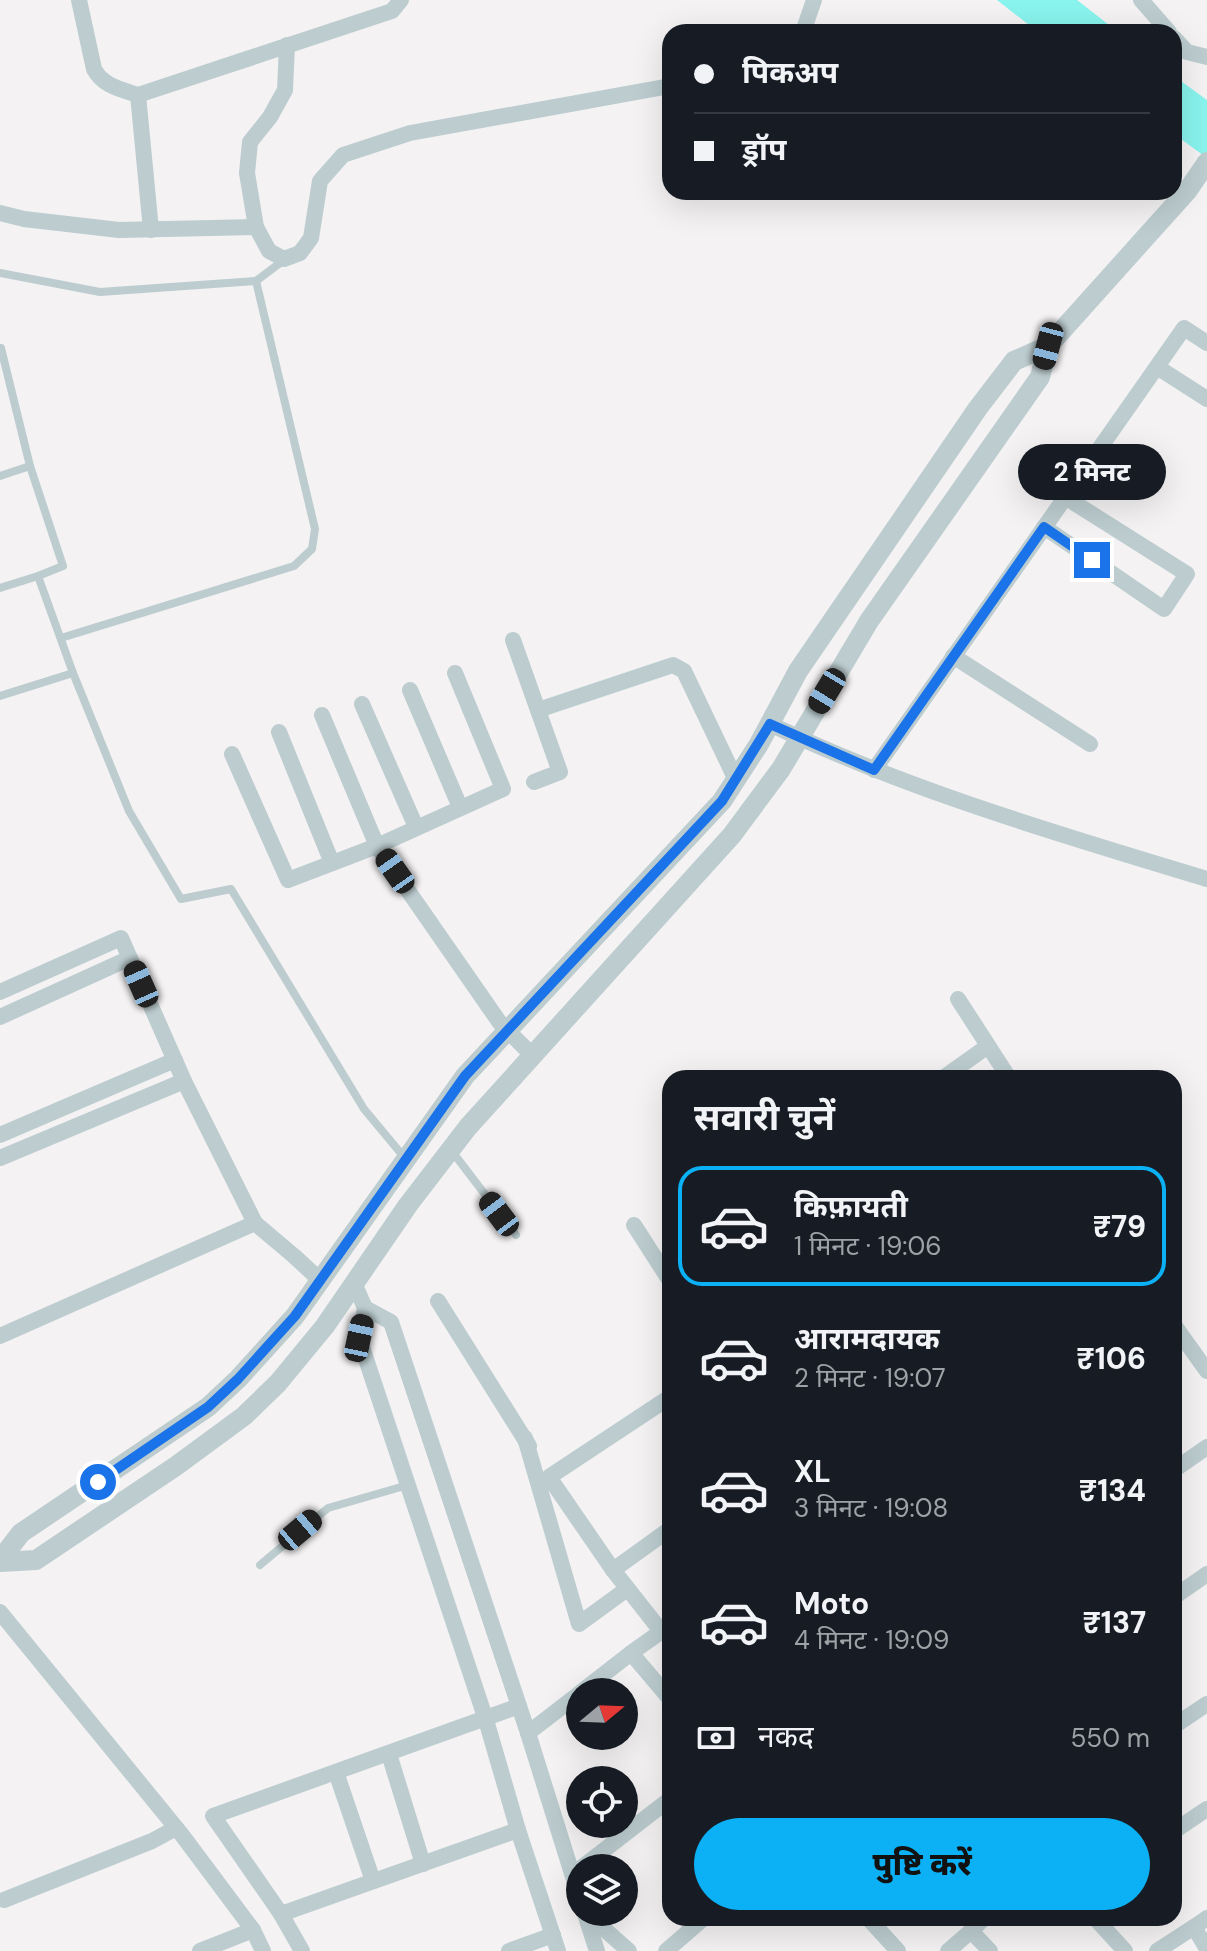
<!DOCTYPE html>
<html lang="hi">
<head>
<meta charset="utf-8">
<style>
  :root { --surface:#171b24; --page:#242831; --text:#f1f3f6; --muted:#9ea1a6; --line:#363941; --accent:#0cb0f4 }
  body { margin:0; font-family:"DM Sans","Noto Sans Devanagari",sans-serif; background:var(--page); color:var(--text); height:100vh; display:flex; flex-direction:column; font-size:30px; white-space:nowrap }
  * { box-sizing:border-box; margin:0 }
  p { font-size:26px; color:var(--muted) }
  .icon { flex:none; width:44px; height:44px; fill:none; stroke:currentColor; stroke-width:2; stroke-linecap:round; stroke-linejoin:round }
  .map { position:relative; flex:1; overflow:hidden }
  .side { position:absolute; left:662px; top:1070px; width:520px; height:856px; display:flex; flex-direction:column; background:var(--surface); border-radius:24px; box-shadow:0 8px 32px #0002 }
  .side>* { flex:none }
  .banner { position:absolute; left:662px; top:24px; width:520px; height:176px; border-radius:24px; box-shadow:0 8px 32px #0002; display:grid; align-content:center; height:176px; padding:0 32px; background:var(--surface) }
  .needle { width:52px; rotate:71deg }
  .buttons { position:absolute; left:566px; top:1678px; display:grid; gap:16px }
  .buttons a { display:grid; place-items:center; width:72px; height:72px; border-radius:50%; background:var(--surface); box-shadow:0 8px 32px #0002; font-size:40px }
  .end { position:absolute; width:36px; height:36px; margin:-18px; border:10px solid #1a73e8; background:#fff; box-shadow:0 0 0 4px #fff }
  .from { border-radius:50% }
  .bubble { position:absolute; height:56px; border-radius:28px; background:var(--surface); box-shadow:0 8px 32px #0002; font-size:26px; font-weight:800; line-height:56px; text-align:center }
  .car { position:absolute; width:24px; height:48px; margin:-24px -12px; border-radius:10px; box-shadow:0 0 6px 2px #0007; background:linear-gradient(#222 24%,#8ab4d8 0 40%,#222 0 76%,#8ab4d8 0 86%,#222 0) }
  .banner b { display:flex; align-items:center; gap:28px; height:76px; font-size:30px }
  .banner b+b { border-top:2px solid var(--line) }
  .banner i { width:20px; height:20px; background:var(--text) }
  ul { padding:0; list-style:none }
  li { display:flex; align-items:center; gap:24px; height:120px; margin:0 16px 12px; padding:0 16px; border:4px solid transparent; border-radius:24px }
  li div { flex:1 }
  li b { display:block; font-size:30px }
  li em { font-style:normal; font-weight:800 }
  li.active { border-color:var(--accent) }
  li>.icon { width:72px; height:72px; stroke-width:1.5 }
  h2 { padding:0 32px; font-size:36px; line-height:96px }
  .pay { display:flex; align-items:center; gap:20px; height:88px; padding:0 32px; font-size:30px }
  .pay p { margin-inline-start:auto }
  .button { display:flex; gap:16px; margin-top:auto; padding:16px 32px }
  .button a { flex:1; height:92px; border-radius:48px; background:var(--accent); color:#111; font-size:32px; font-weight:800; line-height:92px; text-align:center }
  .map>svg:first-child { display:block }
  .water { fill:#89f3ed }
  .lines { fill:none; stroke-linecap:round; stroke-linejoin:round }
  .service { stroke:#bccccf; stroke-width:8 }
  .minor { stroke:#bccccf; stroke-width:16 }
  .tertiary { stroke:#bccccf; stroke-width:20 }
  .route { stroke:#1a73e8; stroke-width:10 }
</style>
</head>
<body>
<div class="map">
<svg width="1207" height="1951" viewBox="0 0 1207 1951">
  <rect width="100%" height="100%" fill="#f4f2f3"/>
  <!-- water -->
  <g class="water">
    <path d="M 997,0 L 1077,0 L 1118,32 L 1038,32 Z"/>
    <path d="M 1174,76 L 1207,100 L 1207,158 L 1174,134 Z"/>
  </g>
  <g class="lines">
    <!-- service -->
    <g class="service">
      <path d="M 0,273 L 100,292 L 256,281 L 315,529 L 312,549 L 294,566 L 61,638"/>
      <path d="M 256,281 L 284,260"/>
      <path d="M 1,348 L 30,466"/>
      <path d="M 0,476 L 30,466 L 63,566 L 38,576"/>
      <path d="M 0,588 L 38,576 L 73,673 L 0,696"/>
      <path d="M 73,673 L 129,811 L 181,899 L 231,889 L 364,1109 L 404,1157"/>
      <path d="M 451,1150 L 516,1235"/>
      <path d="M 260,1565 L 328,1508 L 408,1485"/>
    </g>
    <!-- minor -->
    <g class="minor">
      <path d="M 79,0 L 94,69 C 103,86 120,89 138,95 L 151,230"/>
      <path d="M 1141,0 L 1169,32"/>
      <path d="M 803,32 L 814,0"/>
      <path d="M 1174,38 L 1187,52 L 1207,57"/>
      <path d="M 287,45 L 285,90 L 270,117 L 250,142 L 247,173 L 256,227 L 269,251 L 284,259 L 300,253 L 311,238 L 320,181 L 343,155 L 410,133 L 670,86"/>
      <path d="M 138,95 L 392,11 L 401,0"/>
      <path d="M 0,213 L 24,219 L 119,230 L 256,227"/>
      <path d="M 1157,367 L 1207,399"/>
      <path d="M 1044,527 L 1164,609 L 1187,574 L 1065,497"/>
      <path d="M 513,640 L 560,772 L 534,782"/>
      <path d="M 953,656 L 1090,744"/>
      <path d="M 410,690 L 460,807"/>
      <path d="M 362,704 L 416,827"/>
      <path d="M 538,710 L 673,665 L 684,671 L 736,780"/>
      <path d="M 322,715 L 377,846 L 500,1023 L 532,1055"/>
      <path d="M 770,724 C 910,791 1059,834 1207,879"/>
      <path d="M 279,732 L 332,863"/>
      <path d="M 232,754 L 288,880 L 377,846 L 503,789 L 455,673"/>
      <path d="M 874,770 L 1184,328 L 1207,343"/>
      <path d="M 0,992 L 121,938 L 184,1081 L 255,1223"/>
      <path d="M 958,999 L 1009,1078"/>
      <path d="M 0,1017 L 130,958"/>
      <path d="M 943,1078 L 988,1046"/>
      <path d="M 0,1135 L 175,1060"/>
      <path d="M 0,1158 L 184,1081"/>
      <path d="M 634,1225 L 670,1281"/>
      <path d="M 354,1283 L 365,1308 L 359,1338 L 486,1720 L 518,1830 L 558,1951"/>
      <path d="M 438,1301 L 529,1446"/>
      <path d="M 365,1308 L 391,1322 L 528,1733 L 580,1899"/>
      <path d="M 1174,1325 L 1207,1371"/>
      <path d="M 0,1336 L 255,1223 L 294,1256 L 320,1280"/>
      <path d="M 525,1438 L 579,1624 L 627,1589"/>
      <path d="M 1174,1470 L 1207,1447"/>
      <path d="M 613,1570 L 549,1477 L 670,1397"/>
      <path d="M 1174,1597 L 1207,1574"/>
      <path d="M 0,1612 L 182,1835 L 253,1930"/>
      <path d="M 661,1631 L 613,1570 L 670,1529"/>
      <path d="M 631,1653 L 669,1626"/>
      <path d="M 581,1692 L 631,1653 L 670,1699"/>
      <path d="M 1174,1726 L 1207,1704"/>
      <path d="M 528,1733 L 580,1693"/>
      <path d="M 389,1754 L 423,1864"/>
      <path d="M 336,1772 L 373,1881"/>
      <path d="M 518,1830 L 281,1914 L 213,1816 L 519,1706"/>
      <path d="M 1174,1831 L 1207,1809"/>
      <path d="M 581,1868 L 670,1799"/>
      <path d="M 4,1900 L 152,1841 L 176,1828"/>
      <path d="M 585,1912 L 629,1951"/>
      <path d="M 281,1914 L 302,1951"/>
      <path d="M 585,1914 L 597,1951"/>
      <path d="M 868,1918 L 898,1951"/>
      <path d="M 984,1918 L 971,1931 L 990,1951"/>
      <path d="M 1095,1918 L 1125,1951"/>
      <path d="M 1207,1918 L 1194,1927 L 1207,1949"/>
      <path d="M 200,1951 L 253,1930 L 263,1951"/>
      <path d="M 509,1951 L 553,1935"/>
      <path d="M 666,1951 L 704,1918"/>
      <path d="M 948,1951 L 971,1931"/>
      <path d="M 1157,1951 L 1194,1927"/>
    </g>
    <!-- tertiary -->
    <g class="tertiary">
      <path d="M 0,1560 L 21,1533 L 208,1407 L 238,1379 L 295,1316 L 465,1076 L 722,801 L 759,744 L 798,671 L 978,408 L 1014,361 L 1048,346 L 1188,190 L 1207,162"/>
      <path d="M 0,1562 L 36,1560 L 176,1466 L 244,1416 L 278,1383 L 325,1326 L 408,1205 L 468,1127 L 732,835 L 781,769 L 869,621 L 1040,377 L 1048,346"/>
    </g>
  </g>
  <g class="lines">
    <!-- route -->
    <path class="route" d="M 98,1482 L 208,1407 L 238,1379 L 295,1316 L 465,1076 L 722,801 L 770,724 L 874,770 L 1044,527 L 1092,560"/>
  </g>
</svg>
<div class="buttons">
<a><svg class="needle" viewBox="-14 -14 28 28"><path d="M0-13l5 13h-10z" fill="#e53935"/><path d="M0 13l5-13h-10z" fill="#9ea1a6"/></svg></a>
<a><svg class="icon" aria-label="locate" viewBox="0 0 24 24"><circle cx="12" cy="12" r="6"/><path d="M12 2v4M12 18v4M2 12h4M18 12h4"/></svg></a>
<a><svg class="icon" aria-label="layers" viewBox="0 0 24 24"><path d="M12 4l9 5-9 5-9-5zM3 14l9 5 9-5"/></svg></a>
</div>
<i class="end from" style="left:98px;top:1482px"></i>
<i class="end" style="left:1092px;top:560px"></i>
<div class="bubble" style="left:1018px;top:444px;width:148px">2 मिनट</div>
<i class="car" style="left:1048px;top:346px;rotate:195deg"></i>
<i class="car" style="left:827px;top:691px;rotate:211deg"></i>
<i class="car" style="left:395px;top:871px;rotate:325deg"></i>
<i class="car" style="left:141px;top:984px;rotate:336deg"></i>
<i class="car" style="left:499px;top:1214px;rotate:323deg"></i>
<i class="car" style="left:359px;top:1338px;rotate:12deg"></i>
<i class="car" style="left:300px;top:1530px;rotate:50deg"></i>
<div class="banner">
<b><i class="from"></i>पिकअप</b>
<b><i></i>ड्रॉप</b>
</div>
<section class="side">
<h2>सवारी चुनें</h2>
<ul>
<li class="active"><svg class="icon" aria-label="car" viewBox="0 0 24 24"><path d="M5 17H2v-5l4-1 3-4h7l3 4 3 1v5h-3M9 17h6M6 11h13"/><circle cx="7" cy="17" r="2"/><circle cx="17" cy="17" r="2"/></svg><div><b>किफ़ायती</b><p>1 मिनट · 19:06</p></div><em>₹79</em></li>
<li><svg class="icon" aria-label="car" viewBox="0 0 24 24"><path d="M5 17H2v-5l4-1 3-4h7l3 4 3 1v5h-3M9 17h6M6 11h13"/><circle cx="7" cy="17" r="2"/><circle cx="17" cy="17" r="2"/></svg><div><b>आरामदायक</b><p>2 मिनट · 19:07</p></div><em>₹106</em></li>
<li><svg class="icon" aria-label="car" viewBox="0 0 24 24"><path d="M5 17H2v-5l4-1 3-4h7l3 4 3 1v5h-3M9 17h6M6 11h13"/><circle cx="7" cy="17" r="2"/><circle cx="17" cy="17" r="2"/></svg><div><b>XL</b><p>3 मिनट · 19:08</p></div><em>₹134</em></li>
<li><svg class="icon" aria-label="car" viewBox="0 0 24 24"><path d="M5 17H2v-5l4-1 3-4h7l3 4 3 1v5h-3M9 17h6M6 11h13"/><circle cx="7" cy="17" r="2"/><circle cx="17" cy="17" r="2"/></svg><div><b>Moto</b><p>4 मिनट · 19:09</p></div><em>₹137</em></li>
</ul>
<div class="pay"><svg class="icon" aria-label="cash" viewBox="0 0 24 24"><path d="M3 7h18v10H3z"/><circle cx="12" cy="12" r="2"/></svg>नकद<p>550 m</p></div>
<div class="button"><a>पुष्टि करें</a></div>
</section>
</div>
</body>
</html>
